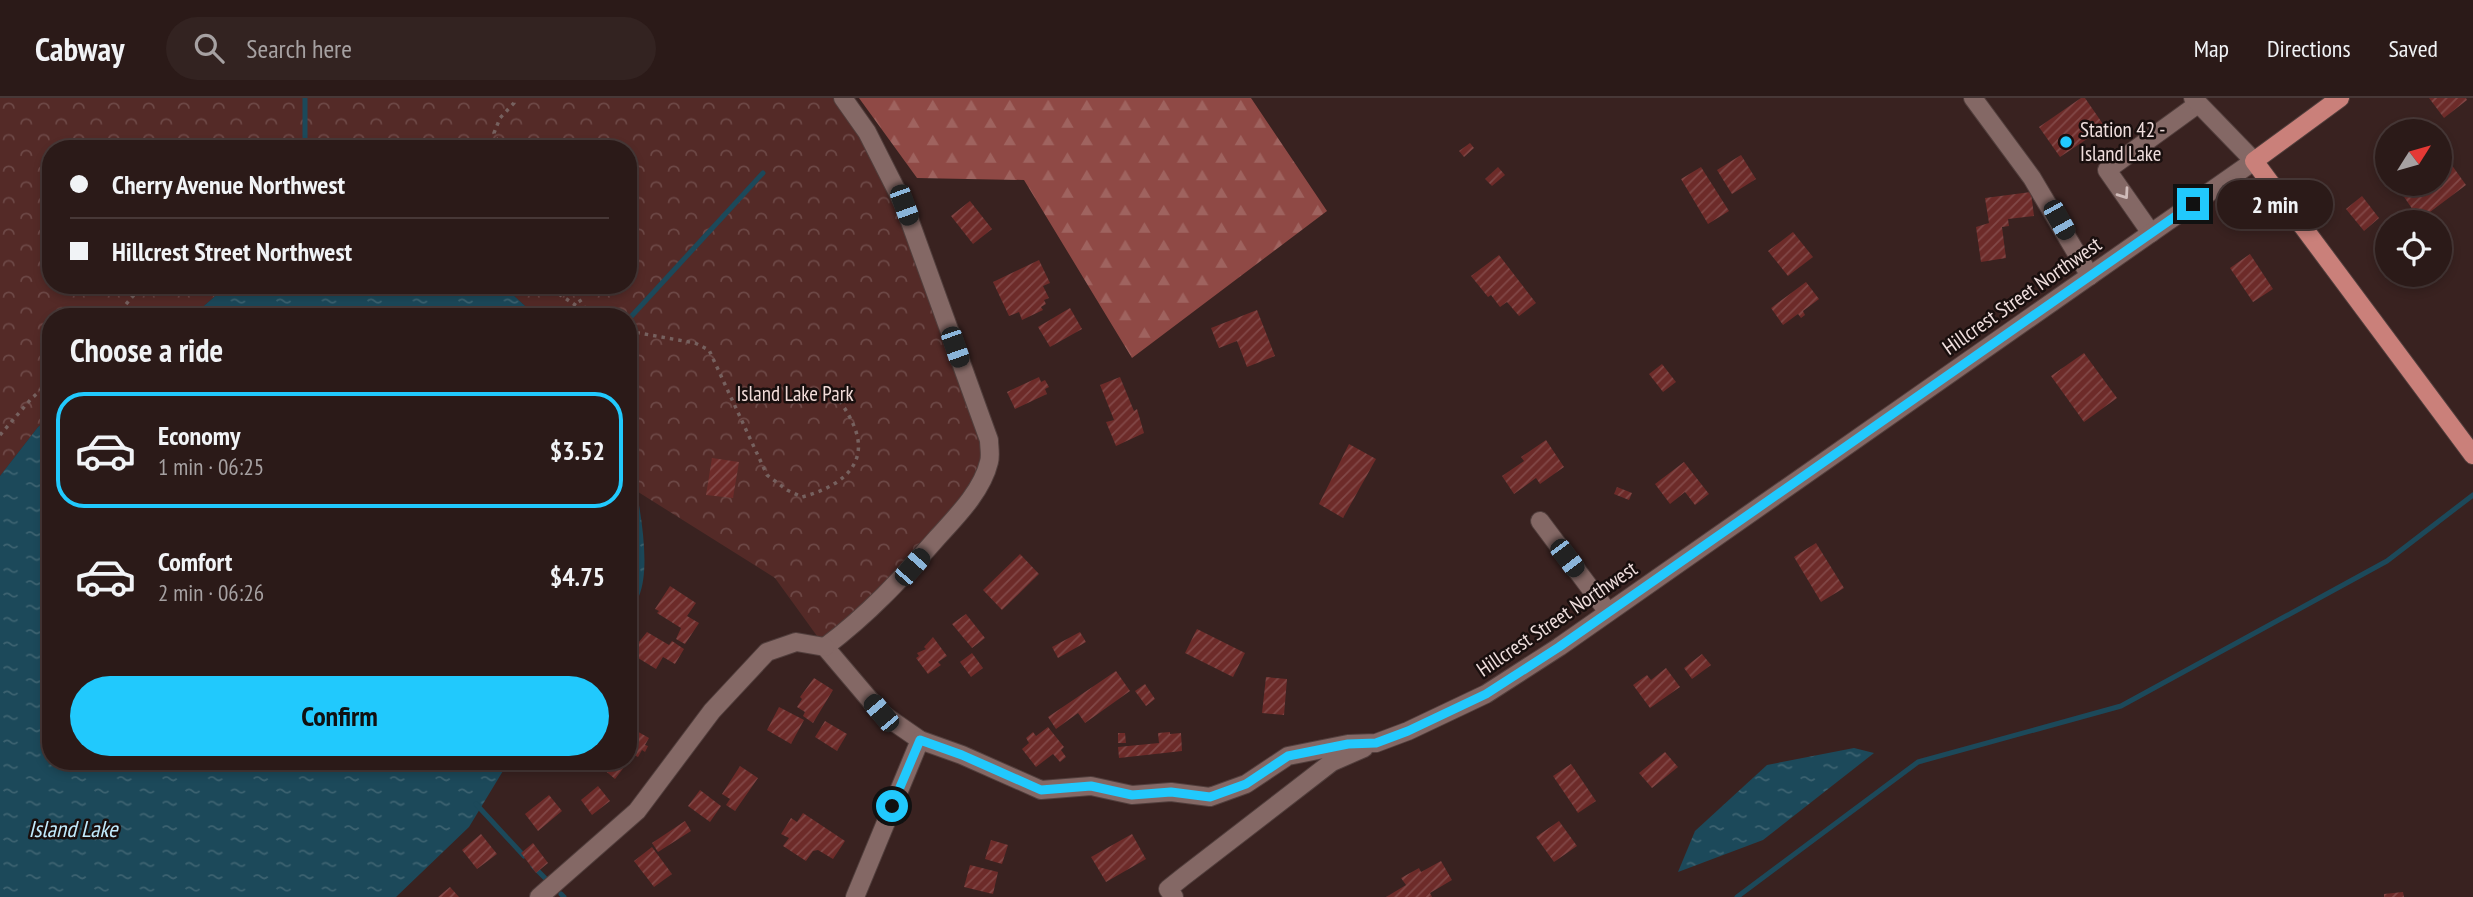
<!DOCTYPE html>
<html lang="en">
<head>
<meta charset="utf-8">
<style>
  :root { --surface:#2b1a18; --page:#332321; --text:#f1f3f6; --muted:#a6a1a2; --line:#473837; --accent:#21c9fd }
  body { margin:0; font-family:"PT Sans Narrow",sans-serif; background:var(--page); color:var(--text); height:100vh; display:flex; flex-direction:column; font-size:26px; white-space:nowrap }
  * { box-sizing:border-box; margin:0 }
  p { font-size:23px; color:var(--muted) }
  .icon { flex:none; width:38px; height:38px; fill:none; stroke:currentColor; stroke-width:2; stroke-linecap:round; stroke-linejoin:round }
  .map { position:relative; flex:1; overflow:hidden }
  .drawer { position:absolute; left:42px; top:210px; width:595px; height:462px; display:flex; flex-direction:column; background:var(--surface); border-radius:28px; box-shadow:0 4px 10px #0003,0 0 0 2px var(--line) }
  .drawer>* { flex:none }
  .banner { position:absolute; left:42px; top:42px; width:595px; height:154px; border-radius:28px; box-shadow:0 4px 10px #0003,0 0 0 2px var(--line); display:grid; align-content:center; height:154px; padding:0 28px; background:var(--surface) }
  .needle { width:46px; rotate:53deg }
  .buttons { position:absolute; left:2375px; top:21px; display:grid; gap:14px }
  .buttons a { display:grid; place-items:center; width:77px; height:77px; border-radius:50%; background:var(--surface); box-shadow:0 4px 10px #0003,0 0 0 2px var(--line); font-size:35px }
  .end { position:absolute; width:32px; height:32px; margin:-16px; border:9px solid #21c9fd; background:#111; box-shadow:0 0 0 4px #111 }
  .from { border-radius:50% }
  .bubble { position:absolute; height:49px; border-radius:24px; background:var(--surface); box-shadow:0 4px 10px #0003,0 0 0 2px var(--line); font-size:23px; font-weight:700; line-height:49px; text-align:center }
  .car { position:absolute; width:21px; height:42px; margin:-21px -10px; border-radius:9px; box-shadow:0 0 5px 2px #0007; background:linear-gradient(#222 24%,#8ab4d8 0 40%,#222 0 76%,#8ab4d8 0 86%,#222 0) }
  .banner b { display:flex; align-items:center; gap:24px; height:66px; font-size:26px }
  .banner b+b { border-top:2px solid var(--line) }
  .banner i { width:18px; height:18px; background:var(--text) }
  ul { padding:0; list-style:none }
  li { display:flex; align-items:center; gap:21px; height:116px; margin:0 14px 10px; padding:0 14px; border:4px solid transparent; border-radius:28px }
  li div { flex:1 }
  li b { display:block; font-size:26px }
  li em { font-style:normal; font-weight:700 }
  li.current { border-color:var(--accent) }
  li>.icon { width:63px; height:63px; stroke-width:1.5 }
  h2 { padding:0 28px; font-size:32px; line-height:84px }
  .cta { display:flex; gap:14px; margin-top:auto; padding:14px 28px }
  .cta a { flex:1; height:80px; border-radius:42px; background:var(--accent); color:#111; font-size:28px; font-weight:700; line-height:80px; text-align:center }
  header { display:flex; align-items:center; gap:42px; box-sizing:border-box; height:98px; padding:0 35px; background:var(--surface); border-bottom:2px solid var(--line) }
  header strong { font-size:33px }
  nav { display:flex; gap:38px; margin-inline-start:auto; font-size:24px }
  .search { width:490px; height:63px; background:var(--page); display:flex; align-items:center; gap:18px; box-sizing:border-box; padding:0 24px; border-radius:38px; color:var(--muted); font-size:26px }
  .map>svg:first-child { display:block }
  .forest { fill:url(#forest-firs) }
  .park { fill:url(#park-crowns) }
  .water { fill:url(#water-ripples) }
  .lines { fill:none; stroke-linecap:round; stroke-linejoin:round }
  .stream { stroke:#1c495a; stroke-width:5 }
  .building { fill:url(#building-hatch) }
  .minor-casing { stroke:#513e3c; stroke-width:20 }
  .major-casing { stroke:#513e3c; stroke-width:20 }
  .path { stroke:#76615f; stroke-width:3.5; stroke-dasharray:3.5 5; stroke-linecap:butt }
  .minor { stroke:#846865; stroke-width:18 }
  .major { stroke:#ca807a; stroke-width:18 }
  .oneway { stroke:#cfbbb9 }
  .route { stroke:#21c9fd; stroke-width:9 }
  .poi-dot { fill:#21c9fd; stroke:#190f0e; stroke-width:2.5 }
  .labels { text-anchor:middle; stroke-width:5; stroke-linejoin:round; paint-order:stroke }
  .poi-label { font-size:21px; fill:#efdedd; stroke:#190f0e; text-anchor:start }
  .street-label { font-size:21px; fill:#efdedd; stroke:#190f0e }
  .park-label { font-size:21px; fill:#f1dbd8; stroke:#190f0e }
  .water-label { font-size:23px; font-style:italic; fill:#c1ebfd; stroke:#190f0e }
</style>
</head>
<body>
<header>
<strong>Cabway</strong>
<div class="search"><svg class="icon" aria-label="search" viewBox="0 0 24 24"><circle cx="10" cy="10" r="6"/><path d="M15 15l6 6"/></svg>Search here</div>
<nav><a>Map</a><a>Directions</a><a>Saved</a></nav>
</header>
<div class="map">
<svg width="2473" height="799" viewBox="0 0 2473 799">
  <defs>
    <pattern id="forest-firs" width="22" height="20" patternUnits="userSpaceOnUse" patternTransform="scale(1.75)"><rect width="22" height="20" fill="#8f4945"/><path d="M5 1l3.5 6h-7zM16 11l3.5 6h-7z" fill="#9f635f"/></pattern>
    <pattern id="park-crowns" width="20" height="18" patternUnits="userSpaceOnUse" patternTransform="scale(1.75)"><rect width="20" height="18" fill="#542a27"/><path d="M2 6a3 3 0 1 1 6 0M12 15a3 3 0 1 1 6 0" fill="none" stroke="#6d4846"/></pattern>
    <pattern id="water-ripples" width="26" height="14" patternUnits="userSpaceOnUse" patternTransform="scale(1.75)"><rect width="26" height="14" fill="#1c495a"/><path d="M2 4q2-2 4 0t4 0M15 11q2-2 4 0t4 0" fill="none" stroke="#3d6371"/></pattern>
    <pattern id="building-hatch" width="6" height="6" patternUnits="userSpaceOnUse" patternTransform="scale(1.75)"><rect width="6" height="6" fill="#6d2b29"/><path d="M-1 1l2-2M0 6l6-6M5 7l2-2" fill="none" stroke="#824948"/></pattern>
  </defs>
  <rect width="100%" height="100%" fill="#392220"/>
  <!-- forest -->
  <path class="forest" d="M 859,0 L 1251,0 L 1327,113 L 1132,260 L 1024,82 L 917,80 Z"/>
  <!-- park -->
  <path class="park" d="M 0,0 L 843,0 L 867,34 L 989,342 L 979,387 L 825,549 L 775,480 L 635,392 L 628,345 L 628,219 L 537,219 L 510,194 L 497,187 L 628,187 L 628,51 L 51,51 L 51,187 L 228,187 L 191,219 L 51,219 L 51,319 L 38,329 L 0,378 Z"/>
  <!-- water -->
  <g class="water">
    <path d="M 228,187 L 497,187 L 510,194 L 537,219 L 191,219 Z"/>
    <path d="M 51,319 L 51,663 L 509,663 L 469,729 L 396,799 L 0,799 L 0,378 L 38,329 Z"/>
    <path d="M 628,345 C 634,386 654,460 639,498 C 637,502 632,506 628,510 Z"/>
    <path d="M 1854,650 L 1874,655 L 1763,742 L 1678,774 L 1695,733 L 1767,667 Z"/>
  </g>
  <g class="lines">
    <!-- stream -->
    <g class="stream">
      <path d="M 305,0 L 305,51"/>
      <path d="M 628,222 L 763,75"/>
      <path d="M 476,706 L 524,758"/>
      <path d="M 533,768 L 545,780"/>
      <path d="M 561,796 L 564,799"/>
      <path d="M 1737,799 L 1918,664 L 2121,608 L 2387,463 L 2473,397"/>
    </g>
  </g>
  <!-- building -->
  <g class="building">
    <path d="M 2081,0 L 2085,0 L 2105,29 L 2060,59 L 2039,29 Z"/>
    <path d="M 2429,0 L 2466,0 L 2467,2 L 2444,20 Z"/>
    <path d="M 1470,45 L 1474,50 L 1464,59 L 1459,53 Z"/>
    <path d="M 1741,57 L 1756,81 L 1732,96 L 1717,72 Z"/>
    <path d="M 2451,66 L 2466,87 L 2422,120 L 2416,110 L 2413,112 L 2400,93 L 2410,86 L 2440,86 L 2440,75 Z"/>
    <path d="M 1498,69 L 1505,77 L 1492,88 L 1485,81 Z"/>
    <path d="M 1701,69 L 1729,113 L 1708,126 L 1681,81 Z"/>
    <path d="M 2031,94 L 2034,118 L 2008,121 L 2009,128 L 2002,129 L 2006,160 L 1981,164 L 1976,129 L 1989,125 L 1985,100 Z"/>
    <path d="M 2362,98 L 2379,120 L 2364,133 L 2346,111 Z"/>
    <path d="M 970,103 L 992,131 L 973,146 L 951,118 Z"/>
    <path d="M 1793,134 L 1813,159 L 1788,178 L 1768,153 Z"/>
    <path d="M 2250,156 L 2273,191 L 2253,204 L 2230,170 Z"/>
    <path d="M 1499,157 L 1536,205 L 1519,218 L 1507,204 L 1500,209 L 1491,197 L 1488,199 L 1471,178 Z"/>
    <path d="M 1039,162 L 1050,185 L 1043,188 L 1049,200 L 1044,202 L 1046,206 L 1041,209 L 1043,212 L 1022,222 L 1019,214 L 1009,218 L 993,184 Z"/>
    <path d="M 1806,184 L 1819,201 L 1803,213 L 1805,217 L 1801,220 L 1798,216 L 1783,227 L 1771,210 Z"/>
    <path d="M 1070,210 L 1082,231 L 1050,249 L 1038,229 Z"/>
    <path d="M 1257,212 L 1275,258 L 1247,269 L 1237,243 L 1219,250 L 1211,230 Z"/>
    <path d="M 2084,255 L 2117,300 L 2084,324 L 2051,278 Z"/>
    <path d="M 1662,266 L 1676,284 L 1663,294 L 1649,276 Z"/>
    <path d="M 1039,279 L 1041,284 L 1045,282 L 1049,289 L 1045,291 L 1047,296 L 1015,311 L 1007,294 Z"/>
    <path d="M 1120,279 L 1134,313 L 1137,311 L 1144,335 L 1116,348 L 1106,324 L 1114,322 L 1100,287 Z"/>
    <path d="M 1546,342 L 1564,369 L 1540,386 L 1536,380 L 1514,396 L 1502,378 L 1524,363 L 1521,359 Z"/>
    <path d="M 1349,346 L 1376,361 L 1343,420 L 1319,406 Z"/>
    <path d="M 712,360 L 739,364 L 733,400 L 706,397 Z"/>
    <path d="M 1684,364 L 1709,396 L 1695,407 L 1685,394 L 1670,406 L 1655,386 Z"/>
    <path d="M 1617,389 L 1632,395 L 1629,402 L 1614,396 Z"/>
    <path d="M 1816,445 L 1844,490 L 1821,504 L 1794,459 Z"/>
    <path d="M 1020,456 L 1039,476 L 1002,512 L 983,492 Z"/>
    <path d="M 670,488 L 696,505 L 687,518 L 699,525 L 685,546 L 676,541 L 681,530 L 657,515 L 659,513 L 655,511 Z"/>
    <path d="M 966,516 L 985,540 L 972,550 L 952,526 Z"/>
    <path d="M 1197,531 L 1245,555 L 1233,579 L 1185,555 Z"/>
    <path d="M 647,534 L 669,547 L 672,543 L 684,551 L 675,566 L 663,559 L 656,571 L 630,555 Z"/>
    <path d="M 1080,534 L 1086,544 L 1058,560 L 1052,549 Z"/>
    <path d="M 933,539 L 947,558 L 938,564 L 941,567 L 928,576 L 916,560 L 919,558 L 917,555 L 926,551 L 924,549 Z"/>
    <path d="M 972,555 L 983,570 L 971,579 L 960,564 Z"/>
    <path d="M 1702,556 L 1711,567 L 1692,581 L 1684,570 Z"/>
    <path d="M 1666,570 L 1680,589 L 1650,610 L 1633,587 L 1647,577 L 1651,582 Z"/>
    <path d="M 1116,573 L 1130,593 L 1085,625 L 1078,615 L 1056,631 L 1048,619 Z"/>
    <path d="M 1266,579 L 1287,581 L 1284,617 L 1262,615 Z"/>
    <path d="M 814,580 L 833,592 L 813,625 L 803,618 L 805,614 L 797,609 L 802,601 L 800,599 Z"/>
    <path d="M 1145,586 L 1155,601 L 1146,608 L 1135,593 Z"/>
    <path d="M 779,609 L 804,622 L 791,646 L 767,632 Z"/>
    <path d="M 825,623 L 847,636 L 837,653 L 815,639 Z"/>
    <path d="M 628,628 L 649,640 L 645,647 L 648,648 L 645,654 L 642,652 L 638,659 L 628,654 Z"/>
    <path d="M 1048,629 L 1064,649 L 1061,652 L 1066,659 L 1060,664 L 1053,656 L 1036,669 L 1022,651 L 1029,645 L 1026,640 L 1033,634 L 1036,638 Z"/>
    <path d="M 1170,634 L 1170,636 L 1181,635 L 1182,653 L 1119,660 L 1118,649 L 1159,645 L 1158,635 Z"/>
    <path d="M 1118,635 L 1125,635 L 1126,645 L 1118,645 Z"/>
    <path d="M 1665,654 L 1678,669 L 1652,690 L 1639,675 Z"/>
    <path d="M 576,663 L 619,663 L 625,668 L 615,681 L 596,665 L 589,674 Z"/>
    <path d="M 1571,666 L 1596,703 L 1578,715 L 1553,678 Z"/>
    <path d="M 740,668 L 758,680 L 735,713 L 726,707 L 730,701 L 722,696 Z"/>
    <path d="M 598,688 L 610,703 L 592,717 L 581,702 Z"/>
    <path d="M 700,692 L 721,708 L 710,724 L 688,708 Z"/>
    <path d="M 549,697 L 562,713 L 538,733 L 525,716 Z"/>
    <path d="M 803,715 L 845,743 L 833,761 L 818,752 L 813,753 L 806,763 L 783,748 L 789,740 L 781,736 L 791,720 L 797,724 Z"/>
    <path d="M 685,723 L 691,733 L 658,754 L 652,745 Z"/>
    <path d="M 1559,723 L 1577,748 L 1554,764 L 1536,739 Z"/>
    <path d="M 481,736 L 497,756 L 477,771 L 462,752 Z"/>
    <path d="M 1132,736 L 1146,761 L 1106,784 L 1091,759 Z"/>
    <path d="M 991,742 L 1008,747 L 1002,766 L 985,761 Z"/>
    <path d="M 533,745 L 548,765 L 536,775 L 521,755 Z"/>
    <path d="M 652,749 L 672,776 L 654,789 L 634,763 Z"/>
    <path d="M 1441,763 L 1452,782 L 1430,795 L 1432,799 L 1386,799 L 1406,787 L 1401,780 L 1419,770 L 1421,774 Z"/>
    <path d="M 970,767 L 998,774 L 993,796 L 964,789 Z"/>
    <path d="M 450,789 L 459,799 L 438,799 Z"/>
    <path d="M 2403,794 L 2404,799 L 2384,799 L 2384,796 Z"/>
  </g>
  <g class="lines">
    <defs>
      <g id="minor">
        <path d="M 1973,0 L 2032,80 L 2090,178"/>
        <path d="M 2151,135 L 2107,72 L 2198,6"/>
        <path d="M 1540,423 L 1608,514"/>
        <path d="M 825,549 L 881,615 L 920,642 L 962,657 L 1041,692 L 1091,688 L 1132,697 L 1171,694 L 1210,699 L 1246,686 L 1288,658 L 1348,646 L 1376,645 L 1408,633 L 1486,596 L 1559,549 L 2254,63 L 2193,0"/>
        <path d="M 825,549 C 870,515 900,482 937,440 C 957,418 982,393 989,364 C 991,357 989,349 989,342 L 904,107 L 867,34 L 843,0"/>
        <path d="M 539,799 L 637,713 L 712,613 L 767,554 L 796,544 L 825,549"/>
        <path d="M 855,799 L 920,642"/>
        <path d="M 1174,799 L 1168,791 L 1183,779 L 1332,664 L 1364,650"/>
      </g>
      <path id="major" d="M 2340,0 L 2254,63 L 2473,357"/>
    </defs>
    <!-- minor casing -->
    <use href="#minor" class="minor-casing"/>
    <!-- major casing -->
    <use href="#major" class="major-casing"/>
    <!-- path -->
    <g class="path">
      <path d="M 501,51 L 494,35 L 500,20 L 514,5 L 514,0"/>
      <path d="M 570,187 L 586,212"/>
      <path d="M 559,196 L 587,215 L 600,219"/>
      <path d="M 115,219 L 133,198 L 148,187"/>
      <path d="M 628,233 L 695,245 L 709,252 L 767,377 L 787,392 L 802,399 C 832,391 866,373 857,337 C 853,321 842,307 834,293"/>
      <path d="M 0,337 L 31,301 L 51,283"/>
    </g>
    <!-- minor -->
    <use href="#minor" class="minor"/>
    <!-- major -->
    <use href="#major" class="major"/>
  </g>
  <!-- one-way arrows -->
  <defs><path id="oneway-chevron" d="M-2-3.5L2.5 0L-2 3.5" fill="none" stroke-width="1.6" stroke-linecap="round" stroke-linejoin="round" transform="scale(1.75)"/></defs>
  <use class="oneway" href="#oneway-chevron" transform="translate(2124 96) rotate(55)"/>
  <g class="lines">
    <!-- route -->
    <path class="route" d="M 892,708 L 920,642 L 962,657 L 1041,692 L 1091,688 L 1132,697 L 1171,694 L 1210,699 L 1246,686 L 1288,658 L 1348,646 L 1376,645 L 1408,633 L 1486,596 L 1559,549 L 2193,106"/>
  </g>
  <!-- markers -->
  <circle class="poi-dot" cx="2066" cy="44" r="7"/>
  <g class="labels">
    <!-- poi labels -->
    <g class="poi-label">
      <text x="2080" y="39">Station 42 -<tspan x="2080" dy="24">Island Lake</tspan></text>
    </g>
    <!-- street labels -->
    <g class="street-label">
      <text transform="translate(2022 198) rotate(-35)" y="7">Hillcrest Street Northwest</text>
      <text transform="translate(1557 521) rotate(-34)" y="7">Hillcrest Street Northwest</text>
    </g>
    <!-- park labels -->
    <g class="park-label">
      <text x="795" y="303">Island Lake Park</text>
    </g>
    <!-- water labels -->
    <g class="water-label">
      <text x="73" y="739">Island Lake</text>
    </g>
  </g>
</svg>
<div class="buttons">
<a><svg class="needle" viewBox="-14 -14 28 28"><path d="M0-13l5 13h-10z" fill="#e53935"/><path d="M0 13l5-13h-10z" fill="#a6a1a2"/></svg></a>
<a><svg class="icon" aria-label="locate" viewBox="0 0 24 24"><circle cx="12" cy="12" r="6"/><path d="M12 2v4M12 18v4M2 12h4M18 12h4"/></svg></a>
</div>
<i class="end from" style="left:892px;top:708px"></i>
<i class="end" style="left:2193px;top:106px"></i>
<div class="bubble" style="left:2217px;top:82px;width:116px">2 min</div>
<i class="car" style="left:904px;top:107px;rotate:160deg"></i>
<i class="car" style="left:2059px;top:122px;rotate:151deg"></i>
<i class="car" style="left:955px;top:249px;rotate:161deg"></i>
<i class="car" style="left:1567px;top:460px;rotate:143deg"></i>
<i class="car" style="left:912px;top:469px;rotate:41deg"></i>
<i class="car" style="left:881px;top:615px;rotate:320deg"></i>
<div class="banner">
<b><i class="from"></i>Cherry Avenue Northwest</b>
<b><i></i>Hillcrest Street Northwest</b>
</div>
<section class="drawer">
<h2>Choose a ride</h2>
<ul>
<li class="current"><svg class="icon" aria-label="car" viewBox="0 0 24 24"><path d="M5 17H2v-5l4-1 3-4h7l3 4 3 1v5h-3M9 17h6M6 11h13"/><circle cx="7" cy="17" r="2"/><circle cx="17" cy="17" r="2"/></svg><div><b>Economy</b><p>1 min · 06:25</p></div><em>$3.52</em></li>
<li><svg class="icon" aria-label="car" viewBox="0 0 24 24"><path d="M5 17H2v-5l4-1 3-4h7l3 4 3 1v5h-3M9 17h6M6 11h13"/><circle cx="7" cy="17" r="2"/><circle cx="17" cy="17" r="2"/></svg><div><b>Comfort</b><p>2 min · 06:26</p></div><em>$4.75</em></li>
</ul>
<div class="cta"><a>Confirm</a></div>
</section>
</div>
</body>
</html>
